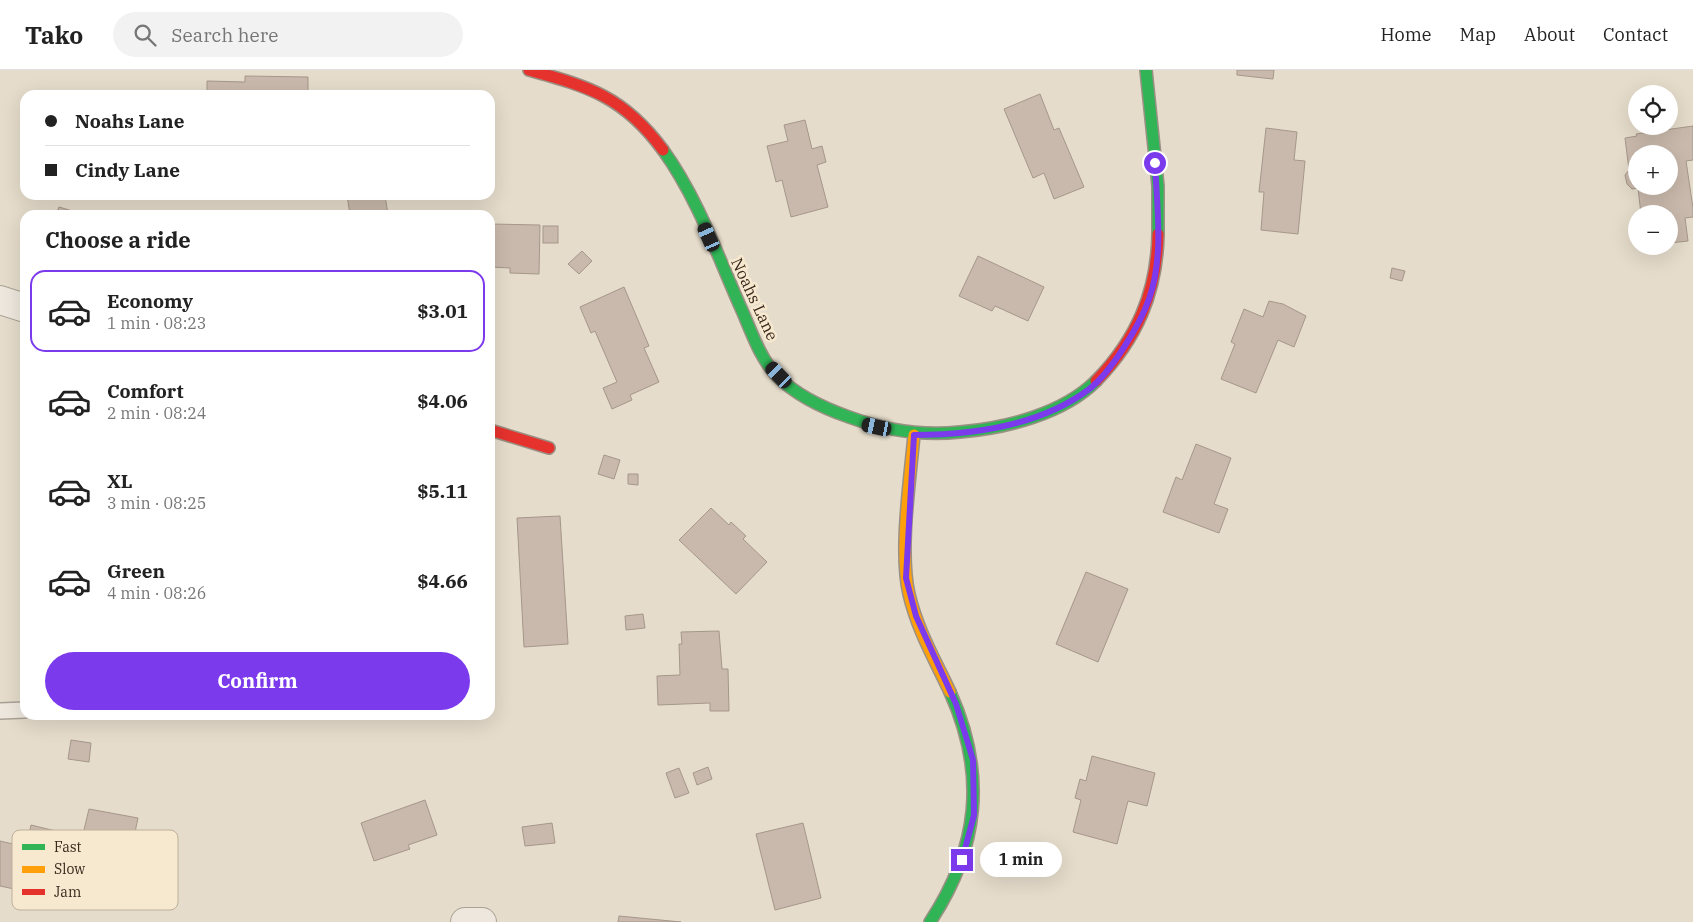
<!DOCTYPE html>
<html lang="en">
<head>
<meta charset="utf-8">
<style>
  :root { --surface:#fff; --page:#f2f2f2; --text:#222; --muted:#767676; --line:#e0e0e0; --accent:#7c3aed }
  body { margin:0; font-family:"IBM Plex Serif",serif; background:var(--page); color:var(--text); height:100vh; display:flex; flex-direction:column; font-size:19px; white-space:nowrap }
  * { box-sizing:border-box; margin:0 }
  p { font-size:16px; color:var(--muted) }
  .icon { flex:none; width:28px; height:28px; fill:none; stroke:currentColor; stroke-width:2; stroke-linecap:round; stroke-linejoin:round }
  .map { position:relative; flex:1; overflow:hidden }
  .drawer { position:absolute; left:20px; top:140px; width:475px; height:510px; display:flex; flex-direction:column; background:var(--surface); border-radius:15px; box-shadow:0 5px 20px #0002 }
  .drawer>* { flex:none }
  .banner { position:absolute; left:20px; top:20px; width:475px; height:110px; border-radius:15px; box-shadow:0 5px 20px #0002; display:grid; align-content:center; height:110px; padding:0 25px; background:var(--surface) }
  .buttons { position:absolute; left:1628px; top:15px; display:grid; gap:10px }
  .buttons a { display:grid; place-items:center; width:50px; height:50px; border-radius:50%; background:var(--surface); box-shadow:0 5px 20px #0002; font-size:25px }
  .end { position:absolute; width:22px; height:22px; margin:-11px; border:6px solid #7c3aed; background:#fff; box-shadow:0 0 0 2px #fff }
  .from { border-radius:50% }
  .bubble { position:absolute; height:35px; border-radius:18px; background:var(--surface); box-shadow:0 5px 20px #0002; font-size:16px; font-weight:800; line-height:35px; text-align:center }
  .car { position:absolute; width:15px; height:30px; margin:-15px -8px; border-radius:6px; box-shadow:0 0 4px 1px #0007; background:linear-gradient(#222 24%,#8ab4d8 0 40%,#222 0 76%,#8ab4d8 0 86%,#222 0) }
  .banner b { display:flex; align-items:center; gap:18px; height:48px; font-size:19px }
  .banner b+b { border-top:1px solid var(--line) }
  .banner i { width:12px; height:12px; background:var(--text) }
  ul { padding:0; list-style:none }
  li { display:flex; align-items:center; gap:15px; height:82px; margin:0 10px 8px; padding:0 15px; border:2px solid transparent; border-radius:15px }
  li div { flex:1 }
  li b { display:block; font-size:19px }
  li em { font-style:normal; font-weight:800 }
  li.active { border-color:var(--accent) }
  li>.icon { width:45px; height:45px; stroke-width:1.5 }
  h2 { padding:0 25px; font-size:22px; line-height:60px }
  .primary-button { display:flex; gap:10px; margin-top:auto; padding:10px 25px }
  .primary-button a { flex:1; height:58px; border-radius:30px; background:var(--accent); color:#fff; font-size:20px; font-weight:800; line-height:58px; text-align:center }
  header { display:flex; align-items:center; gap:30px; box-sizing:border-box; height:70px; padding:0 25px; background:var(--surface); border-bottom:1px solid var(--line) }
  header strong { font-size:24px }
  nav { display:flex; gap:28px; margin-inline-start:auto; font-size:18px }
  .search { width:350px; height:45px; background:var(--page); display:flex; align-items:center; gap:12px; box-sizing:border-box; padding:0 18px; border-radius:28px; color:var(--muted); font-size:19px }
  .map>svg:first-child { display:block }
  .building { fill:#c9b9ac; stroke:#a5978a; fill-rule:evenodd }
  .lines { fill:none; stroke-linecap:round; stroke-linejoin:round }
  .lane-casing { stroke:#aaa195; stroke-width:18 }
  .street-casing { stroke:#aaa195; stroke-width:30 }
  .fast-casing { stroke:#9a9084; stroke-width:14 }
  .slow-casing { stroke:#9a9084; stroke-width:14 }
  .jam-casing { stroke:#9a9084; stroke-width:14 }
  .lane { stroke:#ede7dd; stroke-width:15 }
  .street { stroke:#ede7dd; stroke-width:28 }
  .fast { stroke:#30b455; stroke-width:11 }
  .slow { stroke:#ff9f0a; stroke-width:11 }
  .jam { stroke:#e5322d; stroke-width:11 }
  .route { stroke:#7c3aed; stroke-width:6 }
  .labels { text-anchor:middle; stroke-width:5; stroke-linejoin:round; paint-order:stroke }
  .street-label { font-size:16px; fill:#39281c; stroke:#f7e9d0 }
  .key { fill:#f7e9d0; stroke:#beaf9a; stroke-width:1 }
  .key-label { font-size:14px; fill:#39281c }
</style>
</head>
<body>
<header>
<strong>Tako</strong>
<div class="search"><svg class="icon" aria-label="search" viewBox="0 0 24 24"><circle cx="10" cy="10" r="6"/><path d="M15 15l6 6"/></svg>Search here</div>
<nav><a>Home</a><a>Map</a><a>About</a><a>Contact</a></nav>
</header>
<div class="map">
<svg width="1693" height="852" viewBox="0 0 1693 852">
  <rect width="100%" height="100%" fill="#e5dccb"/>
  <!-- building -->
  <g class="building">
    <path d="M 1237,0 L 1274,0 L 1273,9 L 1237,5 Z"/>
    <path d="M 245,6 L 308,7 L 308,25 L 207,25 L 207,11 L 245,12 Z"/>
    <path d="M 1040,24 L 1054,60 L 1059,58 L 1084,117 L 1054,129 L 1044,103 L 1033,108 L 1004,39 Z"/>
    <path d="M 805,50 L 812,79 L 822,76 L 826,92 L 817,95 L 828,137 L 791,147 L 782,110 L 776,112 L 767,76 L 788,71 L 784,55 Z"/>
    <path d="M 1693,56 L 1693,90 L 1686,91 L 1693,138 L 1693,147 L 1685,148 L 1688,171 L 1669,173 L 1669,144 L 1641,144 L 1638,118 L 1632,119 L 1627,114 L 1625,105 L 1629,100 L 1625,68 L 1637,66 L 1636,64 ZM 1636,84 L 1669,84 L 1669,116 L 1636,116 Z"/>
    <path d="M 1266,58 L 1297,62 L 1294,90 L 1305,91 L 1298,164 L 1261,160 L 1264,122 L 1259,122 Z"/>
    <path d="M 347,125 L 385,125 L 388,145 L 350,145 Z"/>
    <path d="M 59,137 L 86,145 L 56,145 Z"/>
    <path d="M 490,154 L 540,155 L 539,204 L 510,203 L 510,198 L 490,197 Z"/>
    <rect x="543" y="156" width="15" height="17"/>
    <path d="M 582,181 L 592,191 L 579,204 L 568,194 Z"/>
    <path d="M 978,186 L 1044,217 L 1028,251 L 995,236 L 992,241 L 959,226 Z"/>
    <path d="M 1392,198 L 1405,201 L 1402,211 L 1390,208 Z"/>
    <path d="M 624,217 L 649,276 L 644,278 L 659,312 L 630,325 L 632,330 L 612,339 L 603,318 L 617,312 L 595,261 L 591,263 L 580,237 Z"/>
    <path d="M 1269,231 L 1283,234 L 1306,246 L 1294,277 L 1278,270 L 1256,323 L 1221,309 L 1235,274 L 1231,272 L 1244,239 L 1263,247 Z"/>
    <path d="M 1196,374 L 1231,388 L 1214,434 L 1228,439 L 1219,463 L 1163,442 L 1176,407 L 1182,410 Z"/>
    <path d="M 604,385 L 620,390 L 614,409 L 598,404 Z"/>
    <path d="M 628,404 L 638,404 L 638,415 L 628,414 Z"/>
    <path d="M 711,438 L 729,455 L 731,452 L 746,466 L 743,469 L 767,492 L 736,524 L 679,470 Z"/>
    <path d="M 560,446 L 568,574 L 524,577 L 517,448 Z"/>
    <path d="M 1086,502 L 1128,519 L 1098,592 L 1056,574 Z"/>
    <path d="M 643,544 L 645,558 L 626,560 L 625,546 Z"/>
    <path d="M 719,561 L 722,599 L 728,599 L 729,641 L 710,641 L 710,633 L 658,635 L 657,606 L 680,605 L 679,574 L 682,574 L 681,562 Z"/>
    <path d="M 71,670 L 91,673 L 89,692 L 68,689 Z"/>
    <path d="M 1092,686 L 1155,703 L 1147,736 L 1128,731 L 1117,774 L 1073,762 L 1081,730 L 1075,728 L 1080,709 L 1086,711 Z"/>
    <path d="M 708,697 L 712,709 L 697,715 L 693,703 Z"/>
    <path d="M 679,698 L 689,723 L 675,728 L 666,703 Z"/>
    <path d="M 425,730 L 437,765 L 408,775 L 410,779 L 374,791 L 361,753 Z"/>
    <path d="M 89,739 L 138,748 L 125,809 L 87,801 L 86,807 L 95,809 L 93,818 L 84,816 L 80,833 L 0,816 L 0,771 L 26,777 L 31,755 L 60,762 L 59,766 L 94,774 L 95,767 L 83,764 Z"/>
    <path d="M 552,753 L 555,773 L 525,776 L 522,757 Z"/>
    <path d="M 803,753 L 821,828 L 775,840 L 756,764 Z"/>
    <path d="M 619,846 L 681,852 L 618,852 Z"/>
  </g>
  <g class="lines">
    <defs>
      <path id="lane" d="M 0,641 L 25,640"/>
      <g id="street">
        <path d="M 0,230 L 25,238"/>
        <path d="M 465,852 L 482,852"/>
      </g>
      <g id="fast">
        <path d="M 1146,0 L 1158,116 L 1158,164"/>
        <path d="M 663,80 C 697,127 717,184 740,236 C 751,260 759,287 777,306 C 797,326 823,338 849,347 C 884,360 922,366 960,362 C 1006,358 1063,344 1096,311"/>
        <path d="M 930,852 C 979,778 987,704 950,622"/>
      </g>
      <path id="slow" d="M 914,365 C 910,410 899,482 909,524 C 917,559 935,590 950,622"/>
      <g id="jam">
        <path d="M 529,0 C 590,17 624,27 663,80"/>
        <path d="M 1096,311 C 1137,269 1157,222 1158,164"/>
        <path d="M 490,360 L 549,378"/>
      </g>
    </defs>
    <!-- lane casing -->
    <use href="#lane" class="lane-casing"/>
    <!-- street casing -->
    <use href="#street" class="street-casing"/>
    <!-- fast casing -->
    <use href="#fast" class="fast-casing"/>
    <!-- slow casing -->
    <use href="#slow" class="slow-casing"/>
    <!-- jam casing -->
    <use href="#jam" class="jam-casing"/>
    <!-- lane -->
    <use href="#lane" class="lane"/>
    <!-- street -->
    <use href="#street" class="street"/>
    <!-- fast -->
    <use href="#fast" class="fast"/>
    <!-- slow -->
    <use href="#slow" class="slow"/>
    <!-- jam -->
    <use href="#jam" class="jam"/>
  </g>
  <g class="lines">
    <!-- route -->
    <path class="route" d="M 962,790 L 974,745 L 973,690 L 956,634 L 916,546 L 906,508 L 914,365 C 973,365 1039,356 1088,320 C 1110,304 1140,255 1149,229 C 1164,187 1157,137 1155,93"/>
  </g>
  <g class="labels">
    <!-- street labels -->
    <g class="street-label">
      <text transform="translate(755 229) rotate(65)" y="6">Noahs Lane</text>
    </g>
  </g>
  <!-- legend -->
  <rect x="12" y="760" width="166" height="80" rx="8" class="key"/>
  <rect x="22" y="774" width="23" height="6" fill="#30b455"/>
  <rect x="22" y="796" width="23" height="7" fill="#ff9f0a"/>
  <rect x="22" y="819" width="23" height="6" fill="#e5322d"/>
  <g class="key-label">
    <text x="54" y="782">Fast</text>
    <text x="54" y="804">Slow</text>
    <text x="54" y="827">Jam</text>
  </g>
</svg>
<div class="buttons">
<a><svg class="icon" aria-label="locate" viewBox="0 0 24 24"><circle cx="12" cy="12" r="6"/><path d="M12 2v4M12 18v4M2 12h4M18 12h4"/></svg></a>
<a>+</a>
<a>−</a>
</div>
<i class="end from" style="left:1155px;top:93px"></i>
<i class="end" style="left:962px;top:790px"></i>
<div class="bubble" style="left:980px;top:772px;width:82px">1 min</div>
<i class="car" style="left:709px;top:167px;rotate:336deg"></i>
<i class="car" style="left:779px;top:305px;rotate:316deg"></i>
<i class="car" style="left:877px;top:357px;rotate:282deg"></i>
<div class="banner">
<b><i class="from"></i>Noahs Lane</b>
<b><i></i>Cindy Lane</b>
</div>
<section class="drawer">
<h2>Choose a ride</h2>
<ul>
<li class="active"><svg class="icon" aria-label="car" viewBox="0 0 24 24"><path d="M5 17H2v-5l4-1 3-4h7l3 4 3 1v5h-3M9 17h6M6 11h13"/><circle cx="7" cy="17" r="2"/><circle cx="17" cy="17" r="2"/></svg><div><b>Economy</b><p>1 min · 08:23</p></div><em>$3.01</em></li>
<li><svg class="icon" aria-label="car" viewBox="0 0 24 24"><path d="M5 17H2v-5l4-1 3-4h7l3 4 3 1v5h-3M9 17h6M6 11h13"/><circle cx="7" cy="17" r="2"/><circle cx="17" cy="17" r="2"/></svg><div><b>Comfort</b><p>2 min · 08:24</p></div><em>$4.06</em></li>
<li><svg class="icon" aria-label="car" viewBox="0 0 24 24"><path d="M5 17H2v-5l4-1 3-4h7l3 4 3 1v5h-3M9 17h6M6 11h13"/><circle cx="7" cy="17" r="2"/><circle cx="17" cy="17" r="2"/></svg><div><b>XL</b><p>3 min · 08:25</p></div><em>$5.11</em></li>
<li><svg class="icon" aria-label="car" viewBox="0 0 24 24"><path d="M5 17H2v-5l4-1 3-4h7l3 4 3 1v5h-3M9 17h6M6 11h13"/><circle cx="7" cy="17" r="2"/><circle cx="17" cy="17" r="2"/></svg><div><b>Green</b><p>4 min · 08:26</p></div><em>$4.66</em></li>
</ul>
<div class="primary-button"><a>Confirm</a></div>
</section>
</div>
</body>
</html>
